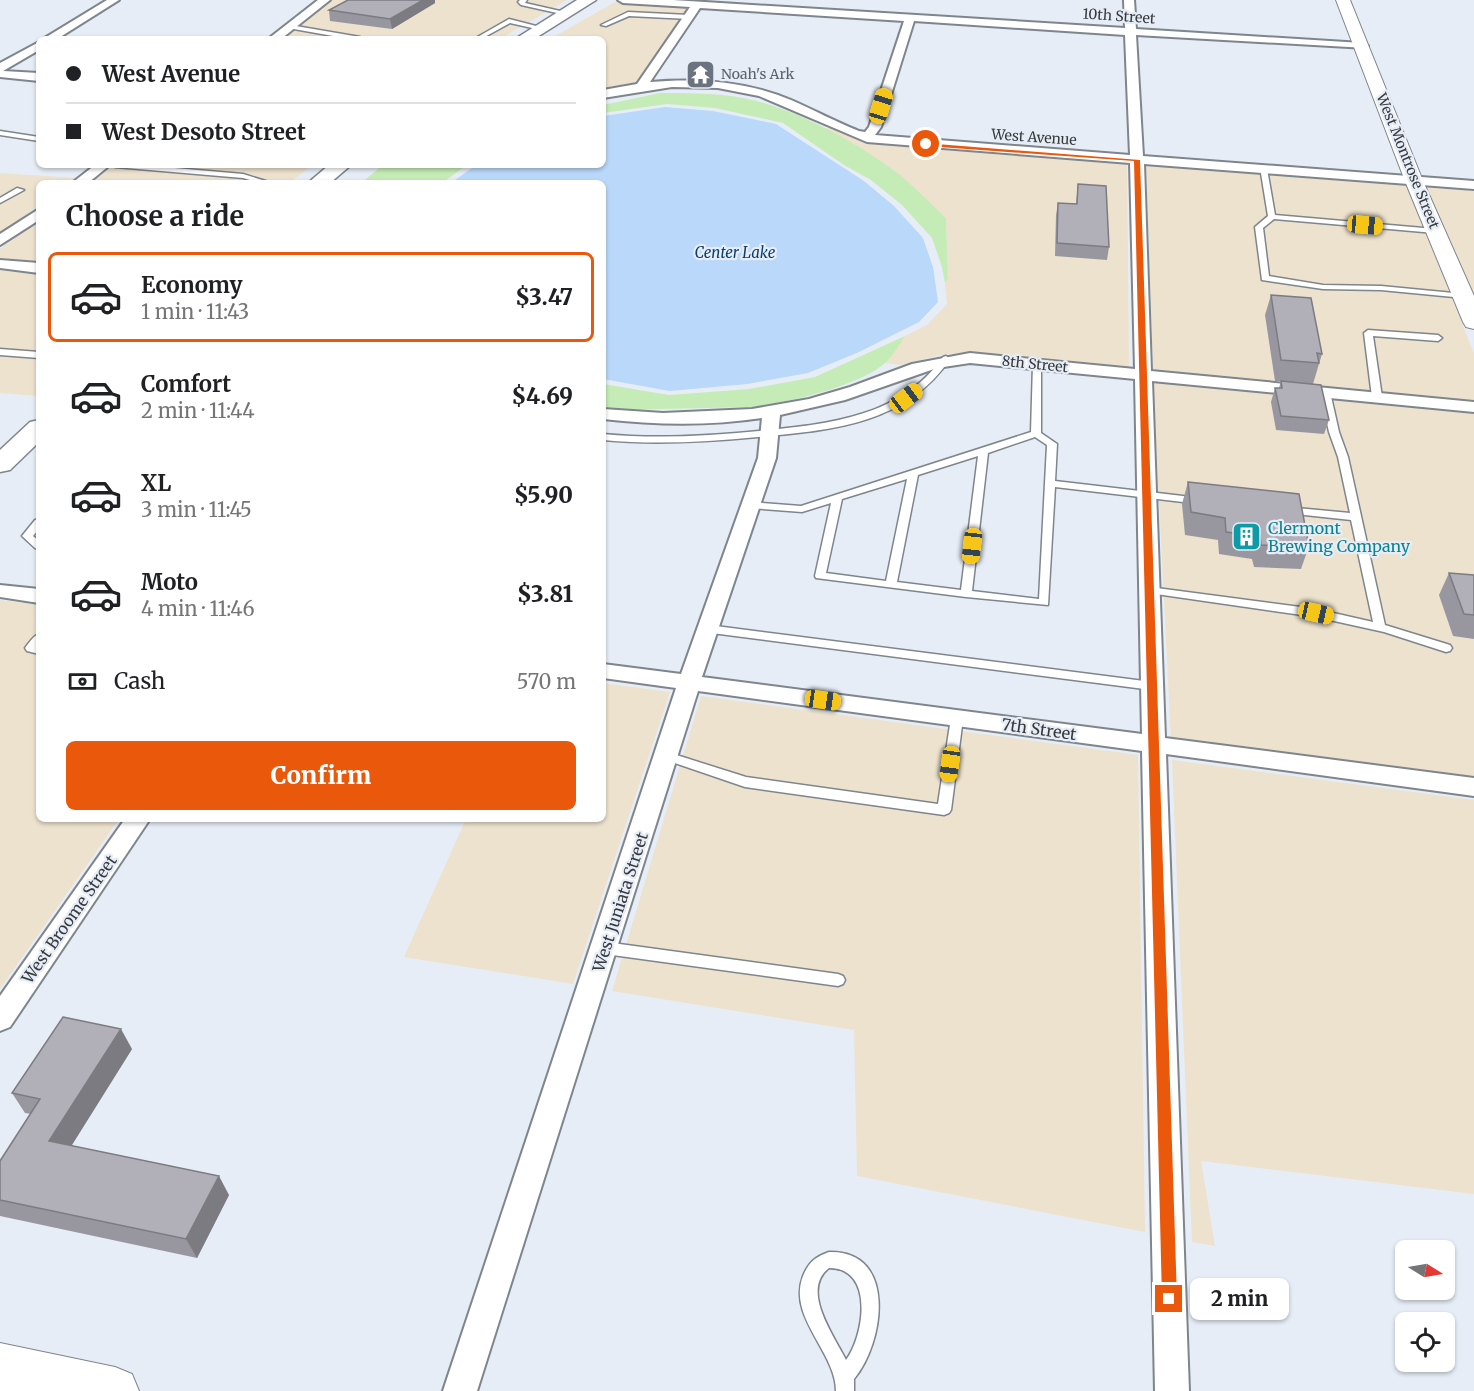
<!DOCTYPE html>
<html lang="en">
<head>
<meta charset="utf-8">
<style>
  :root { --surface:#fff; --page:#f2f2f2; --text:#202124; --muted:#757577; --line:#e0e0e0; --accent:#ea580c }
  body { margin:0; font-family:Merriweather,serif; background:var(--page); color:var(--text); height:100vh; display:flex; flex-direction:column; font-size:22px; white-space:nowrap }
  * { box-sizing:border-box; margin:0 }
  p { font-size:20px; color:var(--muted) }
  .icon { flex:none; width:33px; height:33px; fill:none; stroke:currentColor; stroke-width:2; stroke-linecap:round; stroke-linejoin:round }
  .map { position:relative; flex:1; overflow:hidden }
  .panel { position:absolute; left:36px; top:180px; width:570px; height:642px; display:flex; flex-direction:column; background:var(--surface); border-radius:9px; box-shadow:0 2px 4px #0004 }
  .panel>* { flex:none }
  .guide { position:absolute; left:36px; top:36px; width:570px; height:132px; border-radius:9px; box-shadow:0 2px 4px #0004; display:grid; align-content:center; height:132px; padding:0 30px; background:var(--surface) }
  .needle { width:39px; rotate:101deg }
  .controls { position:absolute; left:1395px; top:1240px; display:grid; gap:12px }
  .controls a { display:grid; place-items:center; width:60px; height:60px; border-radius:9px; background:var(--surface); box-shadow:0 2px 4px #0004; font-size:30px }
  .end { position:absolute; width:27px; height:27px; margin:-14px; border:8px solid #ea580c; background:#fff; box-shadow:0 0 0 3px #fff }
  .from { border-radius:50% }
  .bubble { position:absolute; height:42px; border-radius:9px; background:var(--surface); box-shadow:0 2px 4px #0004; font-size:20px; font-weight:800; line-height:42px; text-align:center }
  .car { position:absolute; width:18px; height:36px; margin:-18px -9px; border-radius:8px; box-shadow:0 0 4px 2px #0007; background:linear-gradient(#f5c518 24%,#345 0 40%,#f5c518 0 76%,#345 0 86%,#f5c518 0) }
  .guide b { display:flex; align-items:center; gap:21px; height:57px; font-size:22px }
  .guide b+b { border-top:2px solid var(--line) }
  .guide i { width:15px; height:15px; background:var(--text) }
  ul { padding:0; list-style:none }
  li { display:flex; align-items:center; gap:18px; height:90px; margin:0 12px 9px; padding:0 18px; border:3px solid transparent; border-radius:9px }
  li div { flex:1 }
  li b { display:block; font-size:22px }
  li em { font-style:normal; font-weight:800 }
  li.active { border-color:var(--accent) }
  li>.icon { width:54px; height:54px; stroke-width:1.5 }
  h2 { padding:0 30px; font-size:27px; line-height:72px }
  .pay { display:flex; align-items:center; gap:15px; height:66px; padding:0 30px; font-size:22px }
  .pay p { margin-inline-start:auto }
  .cta { display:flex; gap:12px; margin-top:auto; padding:12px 30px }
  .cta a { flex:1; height:69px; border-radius:9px; background:var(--accent); color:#fff; font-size:24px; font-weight:800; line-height:69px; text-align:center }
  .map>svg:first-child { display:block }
  .commercial { fill:#ece2cd }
  .green { fill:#c5ecb6 }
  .water { fill:#bad8f9 }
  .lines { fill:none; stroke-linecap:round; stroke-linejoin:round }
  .lane-casing { stroke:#7f858c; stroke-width:3 }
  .street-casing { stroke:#7f858c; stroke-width:4 }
  .secondary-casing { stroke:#7f858c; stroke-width:2 }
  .highway-casing { stroke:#7f858c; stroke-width:3 }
  .lane { fill:#fff; fill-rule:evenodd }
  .street { fill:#fff; fill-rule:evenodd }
  .secondary { fill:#fff; fill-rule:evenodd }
  .highway { fill:#fff; fill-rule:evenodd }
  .wall { fill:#98979f }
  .shaded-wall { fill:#7c7b82 }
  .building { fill:#b1b0b9; stroke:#7c7b82; stroke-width:1.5 }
  .route { fill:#ea580c }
  .labels { text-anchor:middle; stroke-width:4.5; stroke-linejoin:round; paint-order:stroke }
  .far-street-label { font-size:14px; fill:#373a3d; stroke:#e7edf6 }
  .far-worship-label { font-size:14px; fill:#5b616d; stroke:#e7edf6; text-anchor:start }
  .far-water-label { font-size:15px; font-style:italic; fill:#0a4070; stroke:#e7edf6 }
  .culture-label { font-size:16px; fill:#0d838f; stroke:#e7edf6; text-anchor:start }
  .street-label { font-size:16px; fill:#373a3d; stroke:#e7edf6 }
</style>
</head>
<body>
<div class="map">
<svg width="1474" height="1391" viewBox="0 0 1474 1391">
  <rect width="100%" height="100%" fill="#e7edf6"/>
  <!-- commercial -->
  <g class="commercial">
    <path d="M 332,0 L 567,0 L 500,39 L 282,39 Z"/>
    <path d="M 615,2 L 688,7 L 633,86 L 603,90 L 603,39 L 550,39 Z"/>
    <path d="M 822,128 L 831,128 L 857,140 L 877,143 L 1127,162 L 1129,368 L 970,353 L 940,355 L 901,365 L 885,363 L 905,336 L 927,325 L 947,304 L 945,283 L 948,279 L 946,218 L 892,169 Z"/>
    <path d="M 1146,164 L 1405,183 L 1474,353 L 1474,401 L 1153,371 Z"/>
    <path d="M 116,165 L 313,165 L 289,183 L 89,183 Z"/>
    <path d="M 0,173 L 76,178 L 69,183 L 39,183 L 39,205 L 0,234 Z"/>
    <path d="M 1426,185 L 1474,188 L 1474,294 Z"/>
    <path d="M 39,220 L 39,263 L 0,260 L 0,249 Z"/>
    <path d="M 0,269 L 39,273 L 39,396 L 0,393 Z"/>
    <path d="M 1153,381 L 1474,412 L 1474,778 L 1171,739 Z"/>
    <path d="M 0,600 L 39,605 L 39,819 L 119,819 L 0,989 Z"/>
    <path d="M 603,683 L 670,692 L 573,984 L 404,957 L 466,819 L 603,819 Z"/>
    <path d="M 701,696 L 1138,755 L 1145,1232 L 857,1176 L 854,1030 L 612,991 Z"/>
    <path d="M 1172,760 L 1474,800 L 1474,1194 L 1201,1161 L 1215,1246 L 1192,1242 Z"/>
  </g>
  <!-- green -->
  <g class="green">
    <path d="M 660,93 C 688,93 715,93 743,98 C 792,107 851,139 892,169 C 911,183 928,201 946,218 L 948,279 L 945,283 L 942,267 L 932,238 L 902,205 L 871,180 L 844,165 L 783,123 L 715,108 L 667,104 L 603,113 L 603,105 Z"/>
    <path d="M 383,165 L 467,165 L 442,183 L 361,183 Z"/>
    <path d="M 905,336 C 899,345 893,356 885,363 C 860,386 783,404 750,407 L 621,410 L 603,408 L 603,384 L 669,395 L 749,389 L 815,377 Z"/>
  </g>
  <!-- water -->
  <path class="water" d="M 665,107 L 713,111 L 776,124 L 864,181 L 894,206 L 923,238 L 933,267 L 938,302 L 919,322 L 859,352 L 808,373 L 747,384 L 670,391 L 603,379 L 603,183 L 451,183 L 476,165 L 603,165 L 603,116 Z"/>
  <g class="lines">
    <defs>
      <g id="lane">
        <path d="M 520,0 L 527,0 L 525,3 L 569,13 L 566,15 L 521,5 L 518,2 Z"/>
        <path d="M 628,12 L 689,15 L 692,17 L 689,19 L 629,16 L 606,26 L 601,25 Z"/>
        <path d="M 509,19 L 544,28 L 541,30 L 510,23 L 481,39 L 474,39 Z"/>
        <path d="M 290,25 L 360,37 L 363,39 L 350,39 L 288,28 Z"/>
        <path d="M 0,131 L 39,137 L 39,141 L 0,135 Z"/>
        <path d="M 111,165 L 140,165 L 243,174 L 272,183 L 260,183 L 243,178 L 115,167 Z"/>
        <path d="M 1260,167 L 1267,169 L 1275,215 L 1435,229 L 1439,231 L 1435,233 L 1274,219 L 1263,228 L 1269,276 L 1323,285 L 1381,286 L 1464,294 L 1468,296 L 1464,298 L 1381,290 L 1323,289 L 1262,280 L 1255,227 L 1268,216 Z"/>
        <path d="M 17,188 L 24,190 L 0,203 L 0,198 Z"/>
        <path d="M 1368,330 L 1438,335 L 1442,338 L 1438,341 L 1373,336 L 1382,397 L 1377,400 L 1372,397 L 1364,333 Z"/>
        <path d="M 0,349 L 39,352 L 39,358 L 0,355 Z"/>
        <path d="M 946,356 L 950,359 C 905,425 831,430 758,437 C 706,442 655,445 603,440 L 603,434 C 655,439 706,436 759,431 C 827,424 900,418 943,357 Z"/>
        <path d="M 1037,361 L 1041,364 L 1041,433 L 1057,444 L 1055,481 L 1200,498 L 1205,501 L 1200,504 L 1055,487 L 1048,605 L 966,597 L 816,578 L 815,576 L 831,503 L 802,512 L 750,508 L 745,505 L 750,502 L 801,506 L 1031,432 L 1033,364 ZM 1035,437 L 1047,445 L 1039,599 L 972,591 L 988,453 ZM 978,456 L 961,590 L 897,582 L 918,475 ZM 907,479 L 886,581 L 826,573 L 842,499 Z"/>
        <path d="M 1325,389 L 1330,392 L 1339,432 L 1348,457 L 1385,625 L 1450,645 L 1452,648 L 1450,651 L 1446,652 L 1384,632 L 1316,617 L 1149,593 L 1143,590 L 1149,587 L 1316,609 L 1373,622 L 1351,520 L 1286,513 L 1281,510 L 1286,507 L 1350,513 L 1338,457 L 1329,432 L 1320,392 Z"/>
        <path d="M 39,519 L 39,529 L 33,536 L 39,541 L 39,549 L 35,548 L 22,536 L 35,520 Z"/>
        <path d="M 708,625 L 1152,682 L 1158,686 L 1152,690 L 704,632 L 702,629 Z"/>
        <path d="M 39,634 L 39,654 L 27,651 L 25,648 C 29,643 33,636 39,634 Z"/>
        <path d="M 957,714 L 963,718 L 951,810 L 949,813 L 944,815 L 745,787 L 663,759 L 661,756 L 663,753 L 667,752 L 746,777 L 938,804 L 951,718 Z"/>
        <path d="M 605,942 L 838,974 L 843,976 L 845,980 L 843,984 L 838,986 L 605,954 L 600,952 L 598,948 L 600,944 Z"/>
        <path d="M 829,1252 C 898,1250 884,1344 854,1379 L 854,1391 L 836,1391 C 836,1352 787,1317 803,1276 C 809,1262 815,1257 829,1252 ZM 829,1268 C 875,1268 864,1336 846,1360 C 834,1336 800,1290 829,1268 Z"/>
      </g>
      <g id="street">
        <path d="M 107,0 L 119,0 L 57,39 L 43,39 Z"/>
        <path d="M 318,0 L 330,0 L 281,39 L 268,39 Z"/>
        <path d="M 618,0 L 673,0 L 1125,28 L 1124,0 L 1134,0 L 1136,29 L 1362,43 L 1368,46 L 1366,48 L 1136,35 L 1143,156 L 1474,181 L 1474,189 L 1144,164 L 1151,371 L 1474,402 L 1474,412 L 1152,381 L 1165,738 L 1474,778 L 1474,796 L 1166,754 L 1189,1391 L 1155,1391 L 1142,751 L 698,691 L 477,1391 L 443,1391 L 676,688 L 603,678 L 603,664 L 681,674 L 758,458 L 762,418 C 709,426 656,425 603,419 L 603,409 L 663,413 L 752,409 L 809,399 L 850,387 L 912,364 L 970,353 L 1135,369 L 1130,163 L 867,142 L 759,96 L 718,88 L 672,87 L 603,98 L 603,90 L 637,84 L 690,7 L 623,3 ZM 700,8 L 904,21 L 869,127 L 865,132 L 859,131 C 836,122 814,110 791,100 C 746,81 698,78 650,82 ZM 914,21 L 1125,35 L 1130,155 L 875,135 L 881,127 ZM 970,363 L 1135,379 L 1142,734 L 702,677 L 776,458 L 780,415 L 845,400 L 937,368 Z"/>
        <path d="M 39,42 L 39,50 L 3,71 L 39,73 L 39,81 L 0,77 L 0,63 Z"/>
        <path d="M 95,165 L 110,165 L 88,183 L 72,183 Z"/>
        <path d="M 39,209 L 39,220 L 0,245 L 0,234 Z"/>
        <path d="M 0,260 L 39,263 L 39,273 L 0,268 Z"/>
        <path d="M 0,585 L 39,589 L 39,603 L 0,597 Z"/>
        <path d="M 125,819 L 150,819 L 10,1027 L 0,1031 L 0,996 Z"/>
      </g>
      <g id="secondary">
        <path d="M 1336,0 L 1350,0 L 1423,181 L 1474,296 L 1474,329 L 1466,327 L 1463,322 L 1405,181 Z"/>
        <path d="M 0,1343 L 115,1367 L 132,1374 L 139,1391 L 0,1391 Z"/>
      </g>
      <g id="highway">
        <path d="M 577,0 L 596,0 L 534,39 L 515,39 Z"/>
        <path d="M 329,165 L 351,165 L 330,183 L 308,183 Z"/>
        <path d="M 39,420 L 39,442 L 10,470 L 0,472 L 0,450 L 30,422 Z"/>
      </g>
    </defs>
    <!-- lane casing -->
    <use href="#lane" class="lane-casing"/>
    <!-- street casing -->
    <use href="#street" class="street-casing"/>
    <!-- secondary casing -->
    <use href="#secondary" class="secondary-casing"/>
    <!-- highway casing -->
    <use href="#highway" class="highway-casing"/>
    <!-- lane -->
    <use href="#lane" class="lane"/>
    <!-- street -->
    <use href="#street" class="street"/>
    <!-- secondary -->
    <use href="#secondary" class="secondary"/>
    <!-- highway -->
    <use href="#highway" class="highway"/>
  </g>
  <!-- wall -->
  <g class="wall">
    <path d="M 348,0 L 435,0 L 435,3 L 392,29 L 330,21 L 329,10 Z"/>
    <path d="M 1078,184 L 1109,247 L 1107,260 L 1055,256 L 1056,215 L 1058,203 L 1076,204 Z"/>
    <path d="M 1271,295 L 1322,354 L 1313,384 L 1329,420 L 1324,434 L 1276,430 L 1271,402 L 1275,388 L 1279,388 L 1281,381 L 1275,381 L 1265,315 Z"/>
    <path d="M 1188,482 L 1309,546 L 1301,569 L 1254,567 L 1252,559 L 1219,554 L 1218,540 L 1185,535 L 1182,504 Z"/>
    <path d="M 1449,573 L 1474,575 L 1474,639 L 1453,636 L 1439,595 Z"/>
    <path d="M 132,1049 L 71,1146 L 229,1195 L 197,1258 L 0,1216 L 0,1161 L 31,1114 L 25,1113 L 12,1093 Z"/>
  </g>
  <!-- shaded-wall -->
  <g class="shaded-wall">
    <path d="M 423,0 L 435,0 L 435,3 L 392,29 L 390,19 Z"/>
    <path d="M 121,1029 L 132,1049 L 62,1161 L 49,1141 Z"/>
    <path d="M 219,1176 L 229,1195 L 197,1258 L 186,1239 Z"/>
  </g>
  <!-- building -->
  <g class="building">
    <path d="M 348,0 L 423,0 L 390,19 L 329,10 Z"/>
    <path d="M 1078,184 L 1106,186 L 1109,247 L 1057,243 L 1058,203 L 1077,204 Z"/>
    <path d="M 1271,295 L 1311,298 L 1322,354 L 1317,353 L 1319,363 L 1281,360 Z"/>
    <path d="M 1281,381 L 1321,385 L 1329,420 L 1281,416 L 1275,388 L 1282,388 Z"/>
    <path d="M 1188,482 L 1299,494 L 1309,546 L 1261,545 L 1260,536 L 1226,532 L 1225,518 L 1191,512 Z"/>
    <path d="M 1449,573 L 1474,575 L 1474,615 L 1464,614 Z"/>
    <path d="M 63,1017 L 121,1029 L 49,1141 L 219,1176 L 186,1239 L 0,1200 L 0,1161 L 40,1099 L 12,1093 Z"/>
  </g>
  <!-- route -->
  <path class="route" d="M 924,143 L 1140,160 L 1177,1299 L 1174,1304 L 1169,1306 L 1164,1304 L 1162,1299 L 1134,161 L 926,146 Z"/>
  <!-- icons -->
  <defs>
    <symbol id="temple-square" viewBox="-11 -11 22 22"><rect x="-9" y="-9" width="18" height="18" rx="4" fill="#6b7280" stroke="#e7edf6"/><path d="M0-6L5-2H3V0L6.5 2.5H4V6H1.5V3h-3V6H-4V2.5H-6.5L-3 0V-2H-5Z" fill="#fff"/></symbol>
    <symbol id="building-square" viewBox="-11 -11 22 22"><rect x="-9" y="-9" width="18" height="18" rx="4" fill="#0f9aa8" stroke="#e7edf6"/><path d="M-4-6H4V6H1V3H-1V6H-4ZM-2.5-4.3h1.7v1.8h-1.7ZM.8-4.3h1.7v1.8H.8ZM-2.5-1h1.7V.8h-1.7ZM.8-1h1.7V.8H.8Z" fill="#fff"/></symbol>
  </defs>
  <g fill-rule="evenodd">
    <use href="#temple-square" x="684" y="58" width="33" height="33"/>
    <use href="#building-square" x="1230" y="520" width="33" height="33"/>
  </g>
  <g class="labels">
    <!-- far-street labels -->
    <g class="far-street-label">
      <text transform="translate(1119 16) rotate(4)" y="5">10th Street</text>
      <text transform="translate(1034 137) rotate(4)" y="5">West Avenue</text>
      <text transform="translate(1408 161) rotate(68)" y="5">West Montrose Street</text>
      <text transform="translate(1035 364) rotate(6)" y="5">8th Street</text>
    </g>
    <!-- far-worship labels -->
    <g class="far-worship-label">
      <text x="721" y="79">Noah's Ark</text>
    </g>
    <!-- far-water labels -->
    <g class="far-water-label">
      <text x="735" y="258">Center Lake</text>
    </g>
    <!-- culture labels -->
    <g class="culture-label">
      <text x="1268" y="534">Clermont<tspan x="1268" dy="18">Brewing Company</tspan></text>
    </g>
    <!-- street labels -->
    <g class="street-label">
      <text transform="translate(1039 729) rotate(8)" y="6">7th Street</text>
      <text transform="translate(620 902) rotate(-72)" y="6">West Juniata Street</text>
      <text transform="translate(69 919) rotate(-55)" y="6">West Broome Street</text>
    </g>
  </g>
</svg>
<div class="controls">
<a><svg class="needle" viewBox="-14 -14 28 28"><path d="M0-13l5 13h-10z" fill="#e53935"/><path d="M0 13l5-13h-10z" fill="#757577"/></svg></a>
<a><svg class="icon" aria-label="locate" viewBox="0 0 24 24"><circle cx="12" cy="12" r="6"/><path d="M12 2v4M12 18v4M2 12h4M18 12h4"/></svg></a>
</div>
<i class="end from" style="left:926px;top:144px"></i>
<i class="end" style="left:1169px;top:1299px"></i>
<div class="bubble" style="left:1190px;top:1278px;width:99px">2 min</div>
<i class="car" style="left:881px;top:106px;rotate:17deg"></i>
<i class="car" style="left:1365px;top:225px;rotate:95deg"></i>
<i class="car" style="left:906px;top:398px;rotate:53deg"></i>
<i class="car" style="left:972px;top:546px;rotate:187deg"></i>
<i class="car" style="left:1316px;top:613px;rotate:103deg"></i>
<i class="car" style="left:823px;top:700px;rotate:98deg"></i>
<i class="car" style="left:950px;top:764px;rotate:188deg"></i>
<div class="guide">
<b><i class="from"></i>West Avenue</b>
<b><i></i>West Desoto Street</b>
</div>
<section class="panel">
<h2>Choose a ride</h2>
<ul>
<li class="active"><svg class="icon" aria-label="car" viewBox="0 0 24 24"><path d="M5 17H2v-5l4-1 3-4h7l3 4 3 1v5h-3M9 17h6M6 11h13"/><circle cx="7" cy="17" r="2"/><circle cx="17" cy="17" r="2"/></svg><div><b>Economy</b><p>1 min · 11:43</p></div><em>$3.47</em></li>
<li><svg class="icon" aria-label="car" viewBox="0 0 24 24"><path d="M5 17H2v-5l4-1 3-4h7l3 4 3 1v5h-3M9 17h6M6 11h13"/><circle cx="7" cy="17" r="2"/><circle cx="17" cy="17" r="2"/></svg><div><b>Comfort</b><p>2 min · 11:44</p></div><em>$4.69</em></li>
<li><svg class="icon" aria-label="car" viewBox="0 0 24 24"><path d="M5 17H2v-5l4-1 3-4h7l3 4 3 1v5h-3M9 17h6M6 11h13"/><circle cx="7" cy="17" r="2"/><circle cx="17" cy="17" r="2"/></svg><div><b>XL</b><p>3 min · 11:45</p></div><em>$5.90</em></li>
<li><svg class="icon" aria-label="car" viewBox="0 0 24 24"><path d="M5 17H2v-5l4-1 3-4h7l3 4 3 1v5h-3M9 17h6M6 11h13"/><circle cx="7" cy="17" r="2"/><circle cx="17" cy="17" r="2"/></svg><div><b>Moto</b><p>4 min · 11:46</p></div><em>$3.81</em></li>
</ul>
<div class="pay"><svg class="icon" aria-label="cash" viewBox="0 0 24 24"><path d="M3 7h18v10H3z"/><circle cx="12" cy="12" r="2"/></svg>Cash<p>570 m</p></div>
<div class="cta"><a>Confirm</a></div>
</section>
</div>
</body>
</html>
